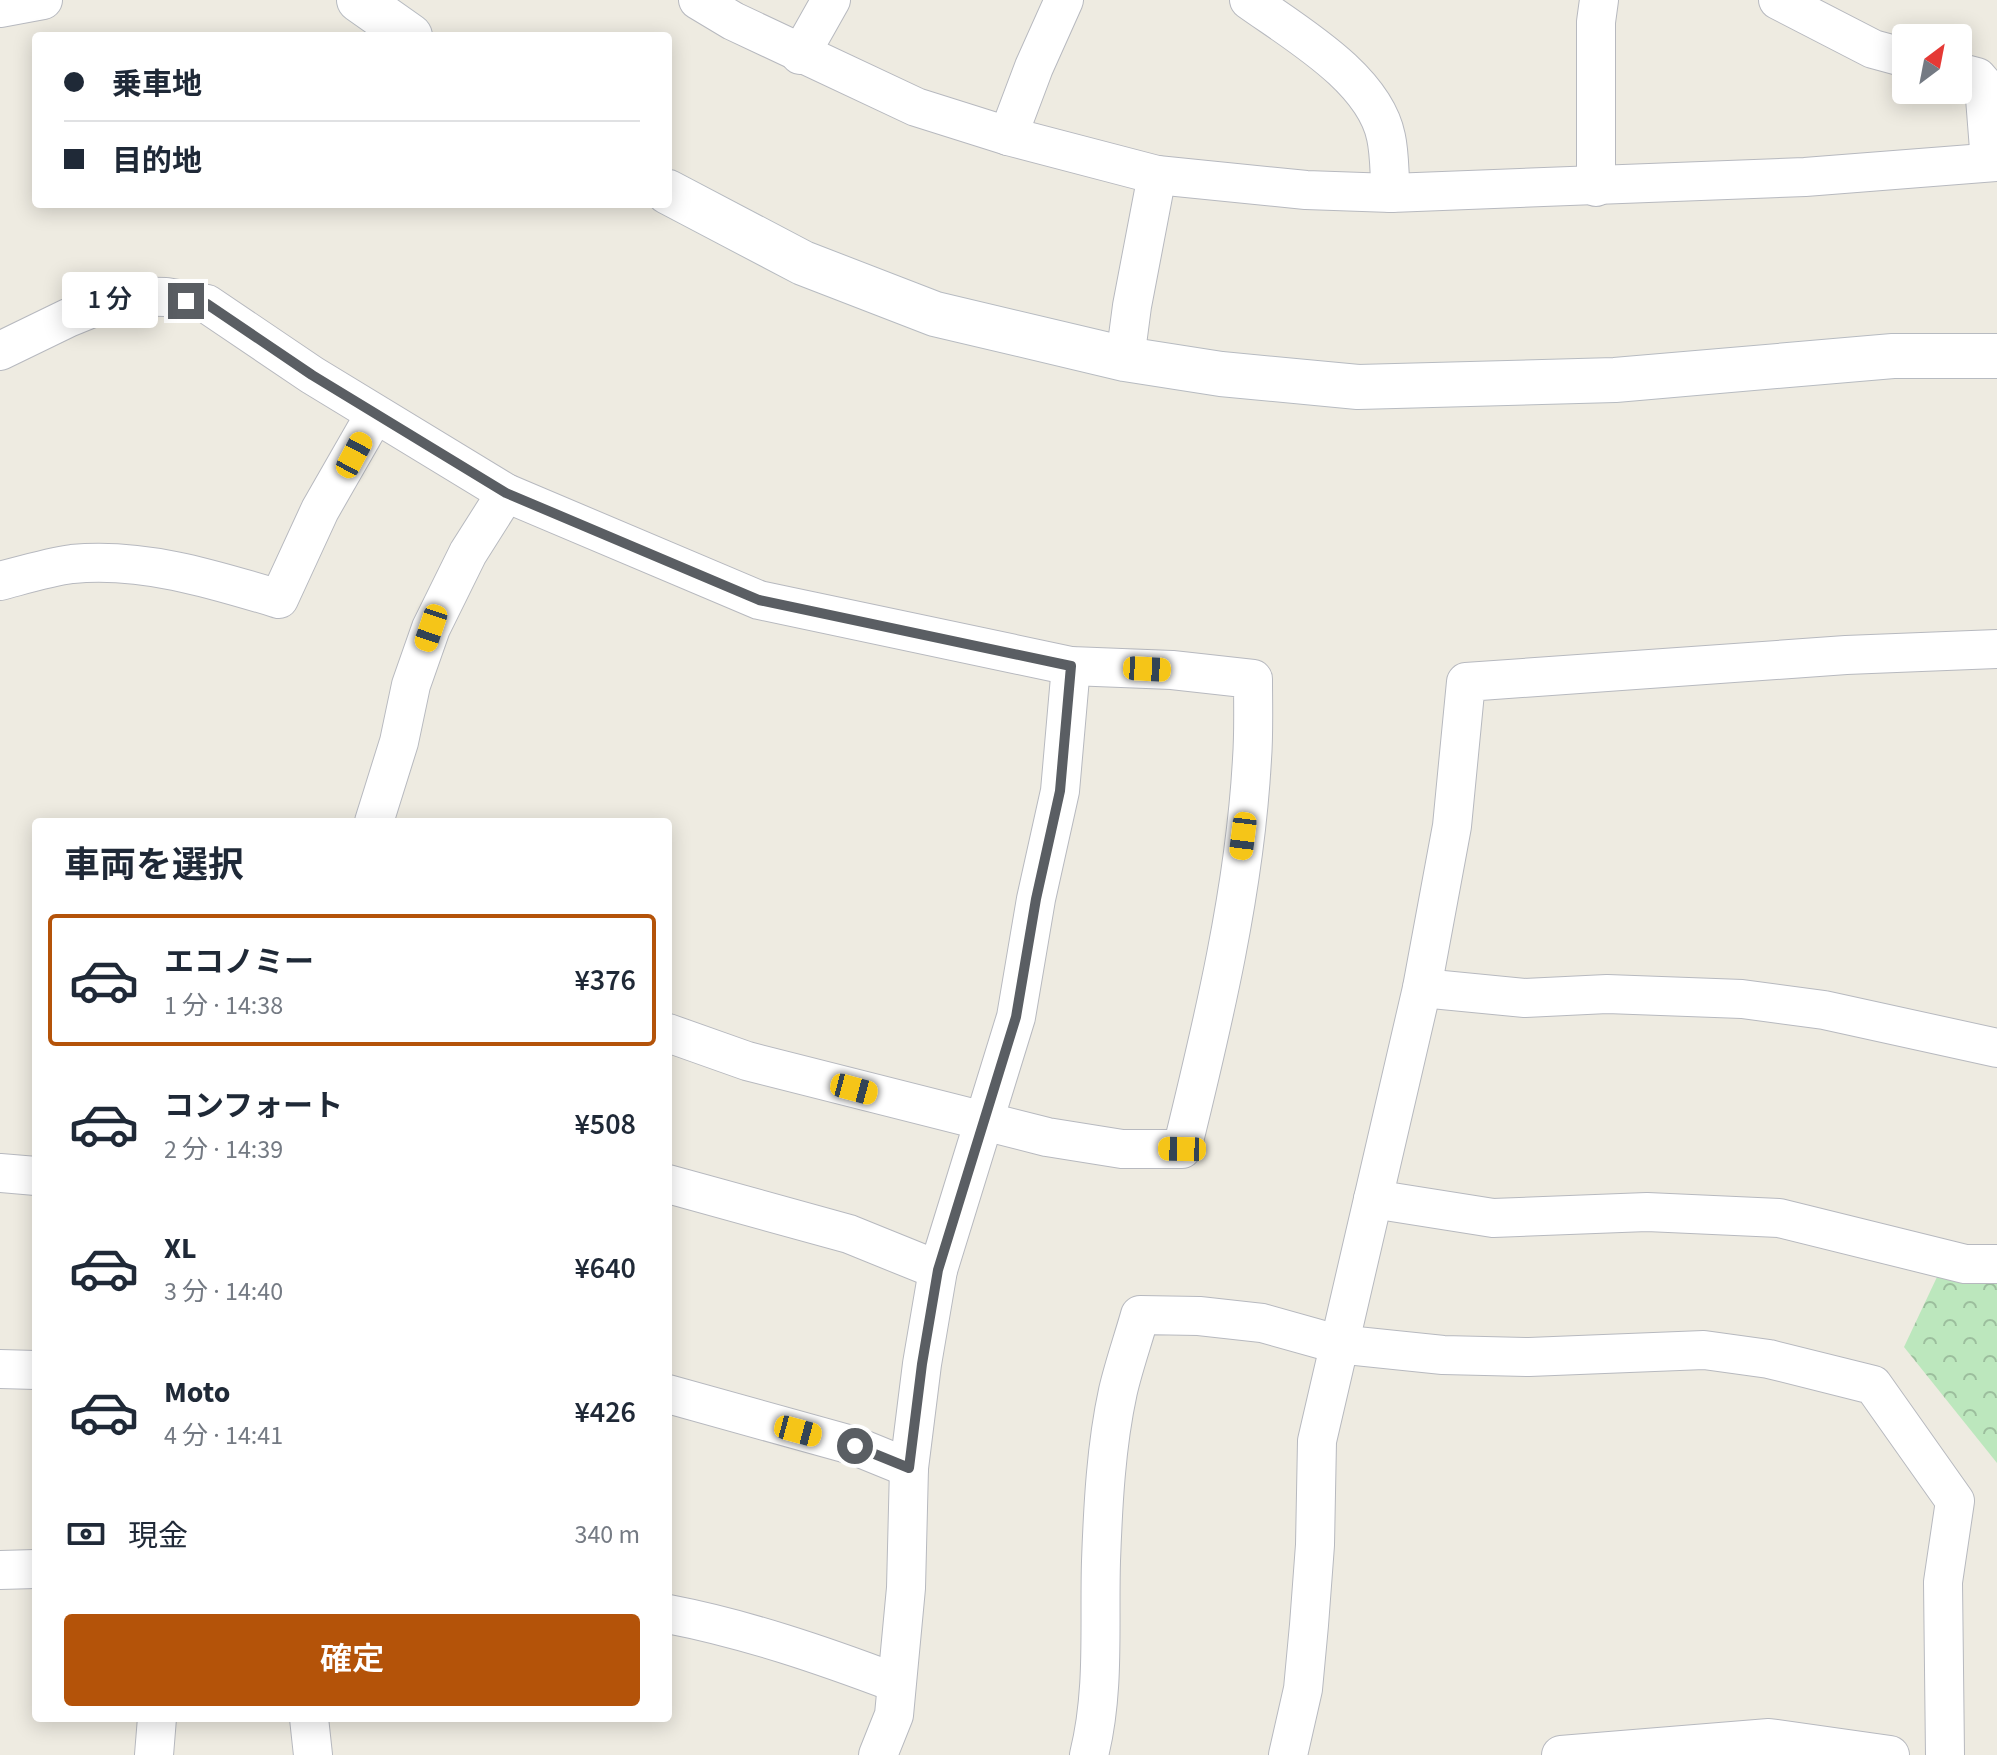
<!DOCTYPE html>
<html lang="ja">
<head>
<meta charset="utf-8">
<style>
  :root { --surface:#fff; --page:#f6f6f7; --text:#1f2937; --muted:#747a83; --line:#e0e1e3; --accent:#b45309 }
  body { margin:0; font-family:"Source Sans 3","Noto Sans JP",sans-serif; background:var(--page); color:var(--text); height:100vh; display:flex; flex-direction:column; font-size:30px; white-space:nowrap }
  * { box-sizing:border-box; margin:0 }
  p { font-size:26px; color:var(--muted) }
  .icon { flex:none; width:44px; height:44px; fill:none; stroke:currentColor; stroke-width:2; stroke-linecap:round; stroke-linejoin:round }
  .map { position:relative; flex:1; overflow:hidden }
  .side { position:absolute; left:32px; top:818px; width:640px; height:904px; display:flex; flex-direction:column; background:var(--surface); border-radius:8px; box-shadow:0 4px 20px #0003 }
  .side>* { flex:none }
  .banner { position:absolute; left:32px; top:32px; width:640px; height:176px; border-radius:8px; box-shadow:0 4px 20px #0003; display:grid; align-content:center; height:176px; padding:0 32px; background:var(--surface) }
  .needle { width:52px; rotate:32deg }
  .controls { position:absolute; left:1892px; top:24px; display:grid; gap:16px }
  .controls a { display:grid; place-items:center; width:80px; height:80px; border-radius:8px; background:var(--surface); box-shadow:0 4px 20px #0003; font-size:40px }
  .end { position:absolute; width:36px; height:36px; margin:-18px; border:10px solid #5a5e63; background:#fff; box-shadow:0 0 0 4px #fff }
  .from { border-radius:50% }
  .bubble { position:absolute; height:56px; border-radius:8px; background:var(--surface); box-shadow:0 4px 20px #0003; font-size:26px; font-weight:600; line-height:56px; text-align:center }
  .car { position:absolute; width:24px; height:48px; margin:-24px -12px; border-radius:10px; box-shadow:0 0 6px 2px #0007; background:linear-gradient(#f5c518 24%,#345 0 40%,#f5c518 0 76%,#345 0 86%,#f5c518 0) }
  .banner b { display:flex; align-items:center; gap:28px; height:76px; font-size:30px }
  .banner b+b { border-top:2px solid var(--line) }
  .banner i { width:20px; height:20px; background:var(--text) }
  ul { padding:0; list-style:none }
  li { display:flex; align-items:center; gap:24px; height:132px; margin:0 16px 12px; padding:0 16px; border:4px solid transparent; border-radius:8px }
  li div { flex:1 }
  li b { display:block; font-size:30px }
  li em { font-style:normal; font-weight:600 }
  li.active { border-color:var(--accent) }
  li>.icon { width:72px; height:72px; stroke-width:1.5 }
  h2 { padding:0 32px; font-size:36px; line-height:96px }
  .pay { display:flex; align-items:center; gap:20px; height:88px; padding:0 32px; font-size:30px }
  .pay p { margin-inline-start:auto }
  .cta { display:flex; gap:16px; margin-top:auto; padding:16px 32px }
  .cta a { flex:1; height:92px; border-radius:8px; background:var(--accent); color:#fff; font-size:32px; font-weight:600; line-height:92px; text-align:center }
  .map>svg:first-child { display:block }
  .park { fill:url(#park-crowns) }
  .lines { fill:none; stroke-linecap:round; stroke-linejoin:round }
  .street-casing { stroke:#b7b9bf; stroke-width:40 }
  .secondary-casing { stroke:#b7bbc1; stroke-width:46 }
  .street { stroke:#fff; stroke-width:38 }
  .secondary { stroke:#fff; stroke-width:44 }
  .route { stroke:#5a5e63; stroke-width:10 }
</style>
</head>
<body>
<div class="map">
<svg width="1997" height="1755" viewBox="0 0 1997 1755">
  <defs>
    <pattern id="park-crowns" width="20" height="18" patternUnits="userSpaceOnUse" patternTransform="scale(2)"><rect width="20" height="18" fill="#bce7bd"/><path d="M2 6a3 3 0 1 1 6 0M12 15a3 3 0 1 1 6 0" fill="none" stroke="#9cbe9d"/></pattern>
  </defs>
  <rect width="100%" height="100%" fill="#eeebe1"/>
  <!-- park -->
  <path class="park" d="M 1937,1277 L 1997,1277 L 1997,1463 L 1904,1347 Z"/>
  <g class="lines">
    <defs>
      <g id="street">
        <path d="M 698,0 L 733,21 L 916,107 L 1008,136 L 1157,175 L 1306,190 L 1391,193 L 1805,177 L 1997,162"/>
        <path d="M 1249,0 C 1295,33 1374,78 1386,137 C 1390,155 1389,175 1391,193"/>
        <path d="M 1778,0 L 1873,49 L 1906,58"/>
        <path d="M 0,8 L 43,0"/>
        <path d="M 800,55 L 831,0"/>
        <path d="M 1958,72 L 1977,77 L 1984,85 L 1990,162"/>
        <path d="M 1008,136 L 1034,67 L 1064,0"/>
        <path d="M 1596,187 L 1596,22 L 1599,0"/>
        <path d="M 0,351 L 68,318 L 122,296 L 166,297 L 207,304 L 312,375 L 506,493 L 759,600 L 1071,666 L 1172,670 L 1253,679 C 1253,706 1254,733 1252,759 C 1245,889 1213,1023 1182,1149 L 1122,1149 L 1047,1137 L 747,1061 L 668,1033"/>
        <path d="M 1125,359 L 1132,306 L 1157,175"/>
        <path d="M 0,581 C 23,575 49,567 72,564 C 142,557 213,579 279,599 L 320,510 L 375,414"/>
        <path d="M 374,822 L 399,742 L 411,685 L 431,628 L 468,553 L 506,493"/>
        <path d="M 1422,988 L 1525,998 L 1607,994 L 1742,999 L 1824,1010 L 1997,1048"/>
        <path d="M 0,1173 L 36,1176"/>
        <path d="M 668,1184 L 849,1234 L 938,1270"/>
        <path d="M 1373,1199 L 1493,1218 L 1647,1212 L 1779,1218 L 1965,1264 L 1997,1264"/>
        <path d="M 0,1369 L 36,1370"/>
        <path d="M 668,1394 L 855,1446 L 909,1468"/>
        <path d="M 0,1570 L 36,1569"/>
        <path d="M 668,1614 C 746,1629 822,1655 896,1683"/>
        <path d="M 309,1718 L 313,1755"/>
        <path d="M 154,1755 L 157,1718"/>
        <path d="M 878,1755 L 894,1715 L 906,1588 L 909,1468 L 922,1364 L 938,1270 L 1016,1017 L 1036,899 L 1060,791 L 1071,666"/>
        <path d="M 1089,1755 C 1105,1691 1099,1626 1101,1561 C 1103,1505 1106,1446 1118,1391 C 1124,1365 1133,1340 1140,1315 L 1199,1316 L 1262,1323 L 1337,1344 L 1443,1355 L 1529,1357 L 1704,1350 L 1769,1359 L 1873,1385 L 1955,1501 L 1943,1582 L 1945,1755"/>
        <path d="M 1288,1755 L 1303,1689 L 1309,1625 L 1315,1545 L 1317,1441 L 1422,988 L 1452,826 L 1466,682 L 1846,655 L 1997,649"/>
        <path d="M 1561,1755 L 1769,1738 L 1890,1755"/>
      </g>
      <g id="secondary">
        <path d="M 359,0 L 410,36"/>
        <path d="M 668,192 L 803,263 L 935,314 L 1125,359 L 1221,374 L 1358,387 L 1615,380 L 1893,356 L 1997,356"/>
      </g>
    </defs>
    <!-- street casing -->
    <use href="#street" class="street-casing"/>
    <!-- secondary casing -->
    <use href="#secondary" class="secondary-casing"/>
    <!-- street -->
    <use href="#street" class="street"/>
    <!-- secondary -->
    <use href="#secondary" class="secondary"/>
  </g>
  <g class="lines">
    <!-- route -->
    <path class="route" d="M 186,301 L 207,304 L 312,375 L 506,493 L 759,600 L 1071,666 L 1060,791 L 1036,899 L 1016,1017 L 938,1270 L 922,1364 L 909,1468 L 855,1446"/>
  </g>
</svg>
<div class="controls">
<a><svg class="needle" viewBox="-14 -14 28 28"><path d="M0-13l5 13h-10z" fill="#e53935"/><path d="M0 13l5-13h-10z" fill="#747a83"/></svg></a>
</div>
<i class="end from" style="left:855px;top:1446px"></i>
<i class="end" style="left:186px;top:301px"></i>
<div class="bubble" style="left:62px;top:272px;width:96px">1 分</div>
<i class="car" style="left:354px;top:455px;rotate:28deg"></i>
<i class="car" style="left:431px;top:628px;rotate:199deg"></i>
<i class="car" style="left:1147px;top:669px;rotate:93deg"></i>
<i class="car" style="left:1243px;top:836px;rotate:187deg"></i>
<i class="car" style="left:854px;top:1089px;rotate:105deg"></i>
<i class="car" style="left:1182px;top:1149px;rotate:271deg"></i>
<i class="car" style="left:798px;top:1431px;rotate:105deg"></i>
<div class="banner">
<b><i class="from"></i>乗車地</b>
<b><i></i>目的地</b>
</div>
<section class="side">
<h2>車両を選択</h2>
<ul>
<li class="active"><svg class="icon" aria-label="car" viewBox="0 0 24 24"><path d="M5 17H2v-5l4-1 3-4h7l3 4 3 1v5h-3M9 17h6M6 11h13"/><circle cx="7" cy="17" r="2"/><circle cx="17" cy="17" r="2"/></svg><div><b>エコノミー</b><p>1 分 · 14:38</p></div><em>¥376</em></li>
<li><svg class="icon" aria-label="car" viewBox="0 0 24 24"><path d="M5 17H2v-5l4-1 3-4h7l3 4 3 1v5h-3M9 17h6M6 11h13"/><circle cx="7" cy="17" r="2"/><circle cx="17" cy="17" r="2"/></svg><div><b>コンフォート</b><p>2 分 · 14:39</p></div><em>¥508</em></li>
<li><svg class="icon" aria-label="car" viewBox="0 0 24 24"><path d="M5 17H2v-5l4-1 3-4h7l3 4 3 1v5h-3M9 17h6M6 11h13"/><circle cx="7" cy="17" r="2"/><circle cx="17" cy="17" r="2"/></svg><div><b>XL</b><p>3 分 · 14:40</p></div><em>¥640</em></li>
<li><svg class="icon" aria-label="car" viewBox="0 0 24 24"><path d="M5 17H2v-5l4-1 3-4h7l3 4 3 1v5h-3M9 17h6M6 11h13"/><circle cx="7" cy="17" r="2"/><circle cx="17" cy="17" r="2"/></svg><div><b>Moto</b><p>4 分 · 14:41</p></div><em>¥426</em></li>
</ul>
<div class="pay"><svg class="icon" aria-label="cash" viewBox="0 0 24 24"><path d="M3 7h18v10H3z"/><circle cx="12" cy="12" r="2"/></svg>現金<p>340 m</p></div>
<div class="cta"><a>確定</a></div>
</section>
</div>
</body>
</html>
